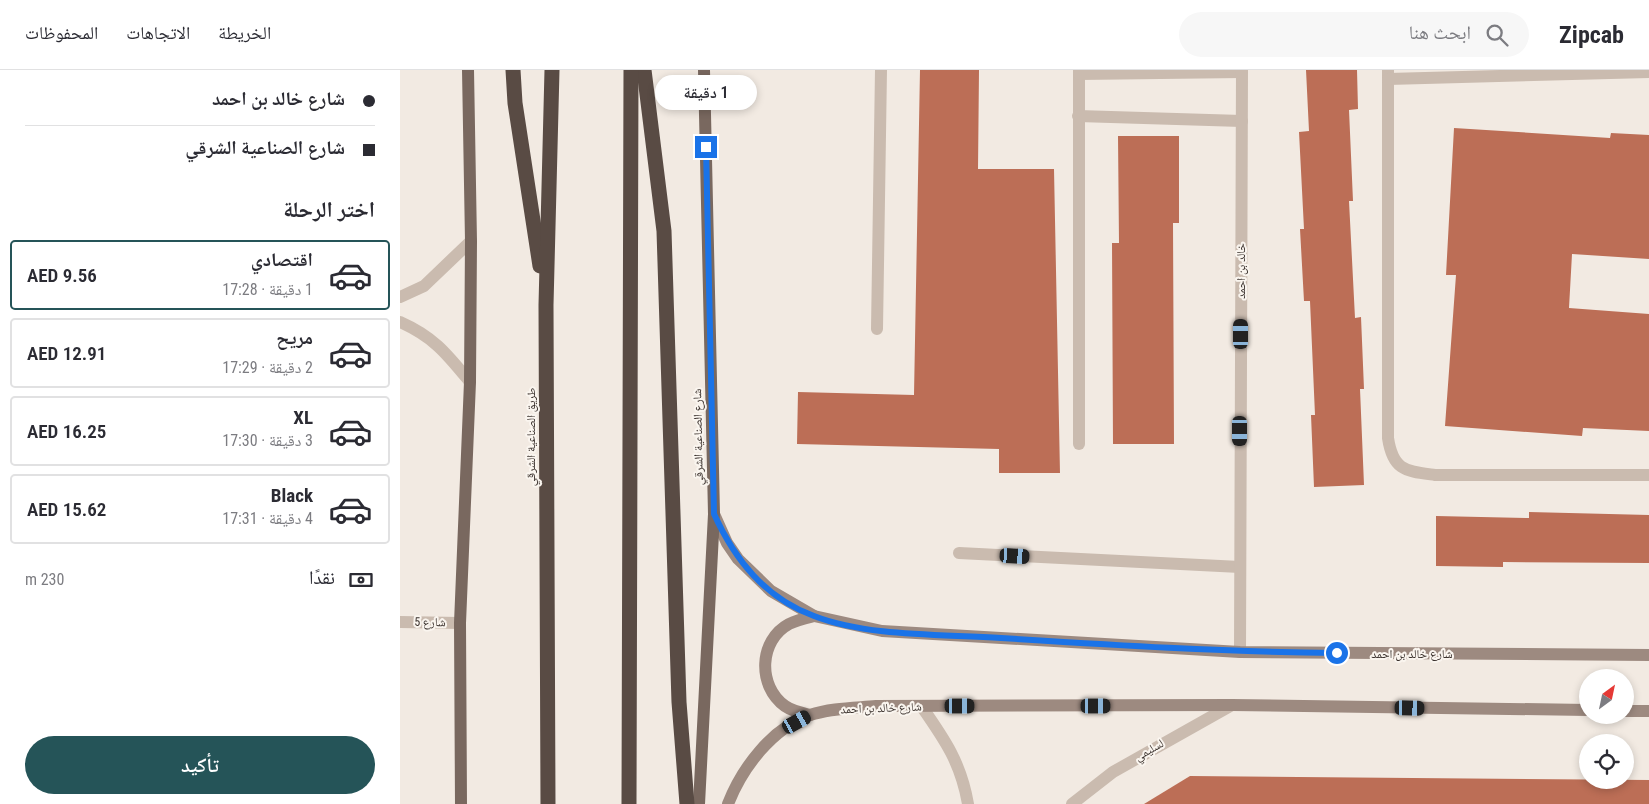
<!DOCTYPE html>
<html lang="ar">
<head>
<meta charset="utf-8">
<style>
  :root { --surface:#fff; --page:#f7f7f7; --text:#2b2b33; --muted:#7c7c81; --line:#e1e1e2; --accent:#255458 }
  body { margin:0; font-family:"Roboto Condensed","Noto Naskh Arabic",sans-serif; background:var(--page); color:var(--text); direction:rtl; height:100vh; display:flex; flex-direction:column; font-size:19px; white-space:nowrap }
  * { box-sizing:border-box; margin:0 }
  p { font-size:16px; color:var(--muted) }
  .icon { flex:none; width:28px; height:28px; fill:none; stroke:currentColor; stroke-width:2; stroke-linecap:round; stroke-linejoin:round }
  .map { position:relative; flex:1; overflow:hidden; direction:ltr }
  .details { display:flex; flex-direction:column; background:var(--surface); width:400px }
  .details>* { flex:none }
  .hud { display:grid; align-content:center; height:110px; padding:0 25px; background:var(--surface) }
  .needle { width:32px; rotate:33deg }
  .controls { position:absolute; left:1179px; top:599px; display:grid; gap:10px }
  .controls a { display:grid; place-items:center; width:55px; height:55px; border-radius:50%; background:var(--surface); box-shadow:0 2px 8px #0003; font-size:25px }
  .end { position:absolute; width:22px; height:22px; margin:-11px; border:6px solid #1a73e8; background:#fff; box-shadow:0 0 0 2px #fff }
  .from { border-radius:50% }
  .bubble { position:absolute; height:35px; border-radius:18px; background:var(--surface); box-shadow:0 2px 8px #0003; font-size:16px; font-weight:600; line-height:35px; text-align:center; direction:rtl }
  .car { position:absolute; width:15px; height:30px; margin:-15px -8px; border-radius:6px; box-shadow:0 0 4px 1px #0007; background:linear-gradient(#222 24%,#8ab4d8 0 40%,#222 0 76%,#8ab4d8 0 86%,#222 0) }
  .hud b { display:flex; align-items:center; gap:18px; height:48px; font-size:19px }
  .hud b+b { border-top:1px solid var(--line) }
  .hud i { width:12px; height:12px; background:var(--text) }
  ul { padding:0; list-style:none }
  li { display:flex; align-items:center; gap:15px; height:70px; margin:0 10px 8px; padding:0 15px; border:2px solid var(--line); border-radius:5px }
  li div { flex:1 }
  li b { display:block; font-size:19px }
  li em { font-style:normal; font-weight:600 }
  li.on { border-color:var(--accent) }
  li>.icon { width:45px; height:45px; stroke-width:1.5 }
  h2 { padding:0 25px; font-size:22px; line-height:60px }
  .pay { display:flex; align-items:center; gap:12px; height:55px; padding:0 25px; font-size:19px }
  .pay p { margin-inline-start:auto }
  .primary-button { display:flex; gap:10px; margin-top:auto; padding:10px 25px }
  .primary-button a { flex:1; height:58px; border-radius:30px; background:var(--accent); color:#fff; font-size:20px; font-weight:600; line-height:58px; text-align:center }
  header { display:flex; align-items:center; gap:30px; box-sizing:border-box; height:70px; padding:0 25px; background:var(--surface); border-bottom:1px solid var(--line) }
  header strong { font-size:24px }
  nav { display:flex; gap:28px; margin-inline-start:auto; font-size:18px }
  .search { width:350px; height:45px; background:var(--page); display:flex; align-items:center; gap:12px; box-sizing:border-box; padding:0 18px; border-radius:28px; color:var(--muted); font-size:19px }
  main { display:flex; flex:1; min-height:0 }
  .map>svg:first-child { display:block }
  .building { fill:#bc6e56 }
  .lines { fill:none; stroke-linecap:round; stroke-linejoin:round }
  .lane { stroke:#cabbaf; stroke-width:12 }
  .street { stroke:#cabbaf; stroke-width:12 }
  .secondary { stroke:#9d8a80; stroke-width:12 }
  .primary { stroke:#79685f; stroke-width:12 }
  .highway { stroke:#594b44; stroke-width:15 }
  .route { stroke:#1a73e8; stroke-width:6 }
  .labels { text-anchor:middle; stroke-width:4; stroke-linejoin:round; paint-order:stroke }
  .street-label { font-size:12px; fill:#39302c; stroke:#faf5ef }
</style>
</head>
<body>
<header>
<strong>Zipcab</strong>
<div class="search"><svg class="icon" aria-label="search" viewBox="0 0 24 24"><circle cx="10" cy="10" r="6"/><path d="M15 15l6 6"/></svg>ابحث هنا</div>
<nav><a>الخريطة</a><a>الاتجاهات</a><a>المحفوظات</a></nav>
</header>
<main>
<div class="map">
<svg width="1249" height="734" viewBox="0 0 1249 734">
  <rect width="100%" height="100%" fill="#f2eae2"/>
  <!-- building -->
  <g class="building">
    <path d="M 520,0 L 579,0 L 578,99 L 654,99 L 660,403 L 599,403 L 599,379 L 397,374 L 398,322 L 514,325 Z"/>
    <path d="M 906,0 L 957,0 L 958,39 L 949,40 L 953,131 L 949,131 L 955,248 L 961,247 L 964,319 L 960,319 L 964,415 L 914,417 L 911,345 L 915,345 L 910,231 L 904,231 L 900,159 L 904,159 L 899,62 L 909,61 Z"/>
    <path d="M 1054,58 L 1210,68 L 1211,63 L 1249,65 L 1249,189 L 1172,184 L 1169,238 L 1249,244 L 1249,361 L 1183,358 L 1182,366 L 1045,356 L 1056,205 L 1046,205 Z"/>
    <path d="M 718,66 L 779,66 L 779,153 L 773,153 L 774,374 L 713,374 L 712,173 L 719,173 Z"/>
    <path d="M 1129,442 L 1249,445 L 1249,493 L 1103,492 L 1103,497 L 1036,496 L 1036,446 L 1129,448 Z"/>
    <path d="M 790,706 L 1249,710 L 1249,734 L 744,734 Z"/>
  </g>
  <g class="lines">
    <!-- lane -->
    <g class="lane">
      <path d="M 679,0 L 679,374"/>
      <path d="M 988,0 L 988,368 C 993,401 1006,401 1035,405 L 1249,405"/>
      <path d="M 679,4 L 842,2"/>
      <path d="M 988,9 L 1249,2"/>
      <path d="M 678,46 L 842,51"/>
      <path d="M 0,227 L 24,216 L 71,171"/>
      <path d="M 0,252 C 34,267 47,284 70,312"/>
      <path d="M 477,259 L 481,0"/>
      <path d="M 559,483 L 840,497"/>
    </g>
    <!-- street -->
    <g class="street">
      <path d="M 0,552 L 60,553"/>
      <path d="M 840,582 L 842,0"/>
      <path d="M 522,637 C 545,670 561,693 568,734"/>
      <path d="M 672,734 L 713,702 L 832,635"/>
    </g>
    <!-- secondary -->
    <g class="secondary">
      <path d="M 314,444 L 327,473 L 338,489 L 371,521 L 414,546 L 482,561 L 840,582 L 1249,585"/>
      <path d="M 1225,641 L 1249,641"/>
      <path d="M 410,645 C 401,643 392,641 385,636 C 357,616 359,570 389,554 C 397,550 406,548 414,546"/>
      <path d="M 328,734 C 342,698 372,658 410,645 C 431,638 454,638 476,636 L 832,635 L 1188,640"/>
    </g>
    <!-- primary -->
    <g class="primary">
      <path d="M 61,734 L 60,553 L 70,312 L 71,171 L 68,0"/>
      <path d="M 299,734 L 314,444 L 304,0"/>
    </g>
    <!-- highway -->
    <g class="highway">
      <path d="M 113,0 L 115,33 L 140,196"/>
      <path d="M 244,0 L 264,161 L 279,632 L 287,734"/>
      <path d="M 148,734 L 146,235 L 152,0"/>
      <path d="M 229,734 L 231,0"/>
    </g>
  </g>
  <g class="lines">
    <!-- route -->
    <path class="route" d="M 306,77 L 314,444 C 335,490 365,528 414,546 C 468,567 543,564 601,568 C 713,575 825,582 937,583"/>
  </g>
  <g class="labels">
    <!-- street labels -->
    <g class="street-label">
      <text transform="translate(841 201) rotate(-90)" y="4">خالد بن احمد</text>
      <text transform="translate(131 367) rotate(-90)" y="4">طريق الصناعية الشرقي</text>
      <text transform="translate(298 367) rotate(-91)" y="4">شارع الصناعية الشرقي</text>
      <text transform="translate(30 552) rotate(1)" y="4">شارع 5</text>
      <text x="1012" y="588">شارع خالد بن احمد</text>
      <text transform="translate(481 638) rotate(-2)" y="4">شارع خالد بن احمد</text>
      <text transform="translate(749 680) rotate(-30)" y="4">لسليمي</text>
    </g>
  </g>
</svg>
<div class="controls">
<a><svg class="needle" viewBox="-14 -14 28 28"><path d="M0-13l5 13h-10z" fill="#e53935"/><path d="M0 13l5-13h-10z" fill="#7c7c81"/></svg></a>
<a><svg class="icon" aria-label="locate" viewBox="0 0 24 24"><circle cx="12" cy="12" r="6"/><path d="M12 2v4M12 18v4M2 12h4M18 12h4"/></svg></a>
</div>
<i class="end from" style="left:937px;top:583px"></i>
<i class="end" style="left:306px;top:77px"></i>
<div class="bubble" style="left:255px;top:5px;width:102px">1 دقيقة</div>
<i class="car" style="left:841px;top:264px;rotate:0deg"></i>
<i class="car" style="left:840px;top:361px;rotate:180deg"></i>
<i class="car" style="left:615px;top:486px;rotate:93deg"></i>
<i class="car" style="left:560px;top:636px;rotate:90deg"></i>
<i class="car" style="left:696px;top:636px;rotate:90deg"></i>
<i class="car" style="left:1010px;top:638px;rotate:91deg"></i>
<i class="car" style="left:397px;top:652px;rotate:61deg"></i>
</div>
<section class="details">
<div class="hud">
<b><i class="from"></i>شارع خالد بن احمد</b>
<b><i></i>شارع الصناعية الشرقي</b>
</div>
<h2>اختر الرحلة</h2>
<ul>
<li class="on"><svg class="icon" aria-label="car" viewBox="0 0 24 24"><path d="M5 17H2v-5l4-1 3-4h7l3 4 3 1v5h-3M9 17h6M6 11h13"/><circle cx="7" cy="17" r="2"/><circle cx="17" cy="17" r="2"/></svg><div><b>اقتصادي</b><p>1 دقيقة · 17:28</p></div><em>AED 9.56</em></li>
<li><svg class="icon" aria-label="car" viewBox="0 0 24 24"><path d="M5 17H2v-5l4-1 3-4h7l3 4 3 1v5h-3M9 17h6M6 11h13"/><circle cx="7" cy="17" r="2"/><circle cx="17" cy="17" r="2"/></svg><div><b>مريح</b><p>2 دقيقة · 17:29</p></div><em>AED 12.91</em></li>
<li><svg class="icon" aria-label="car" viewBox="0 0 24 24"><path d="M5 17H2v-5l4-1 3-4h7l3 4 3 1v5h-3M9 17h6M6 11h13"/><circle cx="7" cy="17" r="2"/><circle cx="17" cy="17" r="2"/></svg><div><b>XL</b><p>3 دقيقة · 17:30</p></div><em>AED 16.25</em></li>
<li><svg class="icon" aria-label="car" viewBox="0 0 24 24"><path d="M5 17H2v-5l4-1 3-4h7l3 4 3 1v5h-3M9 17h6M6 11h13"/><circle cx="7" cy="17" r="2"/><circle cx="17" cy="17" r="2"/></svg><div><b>Black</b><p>4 دقيقة · 17:31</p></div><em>AED 15.62</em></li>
</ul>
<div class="pay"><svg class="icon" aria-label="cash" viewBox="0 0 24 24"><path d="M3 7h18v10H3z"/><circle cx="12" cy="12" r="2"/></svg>نقدًا<p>230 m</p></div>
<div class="primary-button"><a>تأكيد</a></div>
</section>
</main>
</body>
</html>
